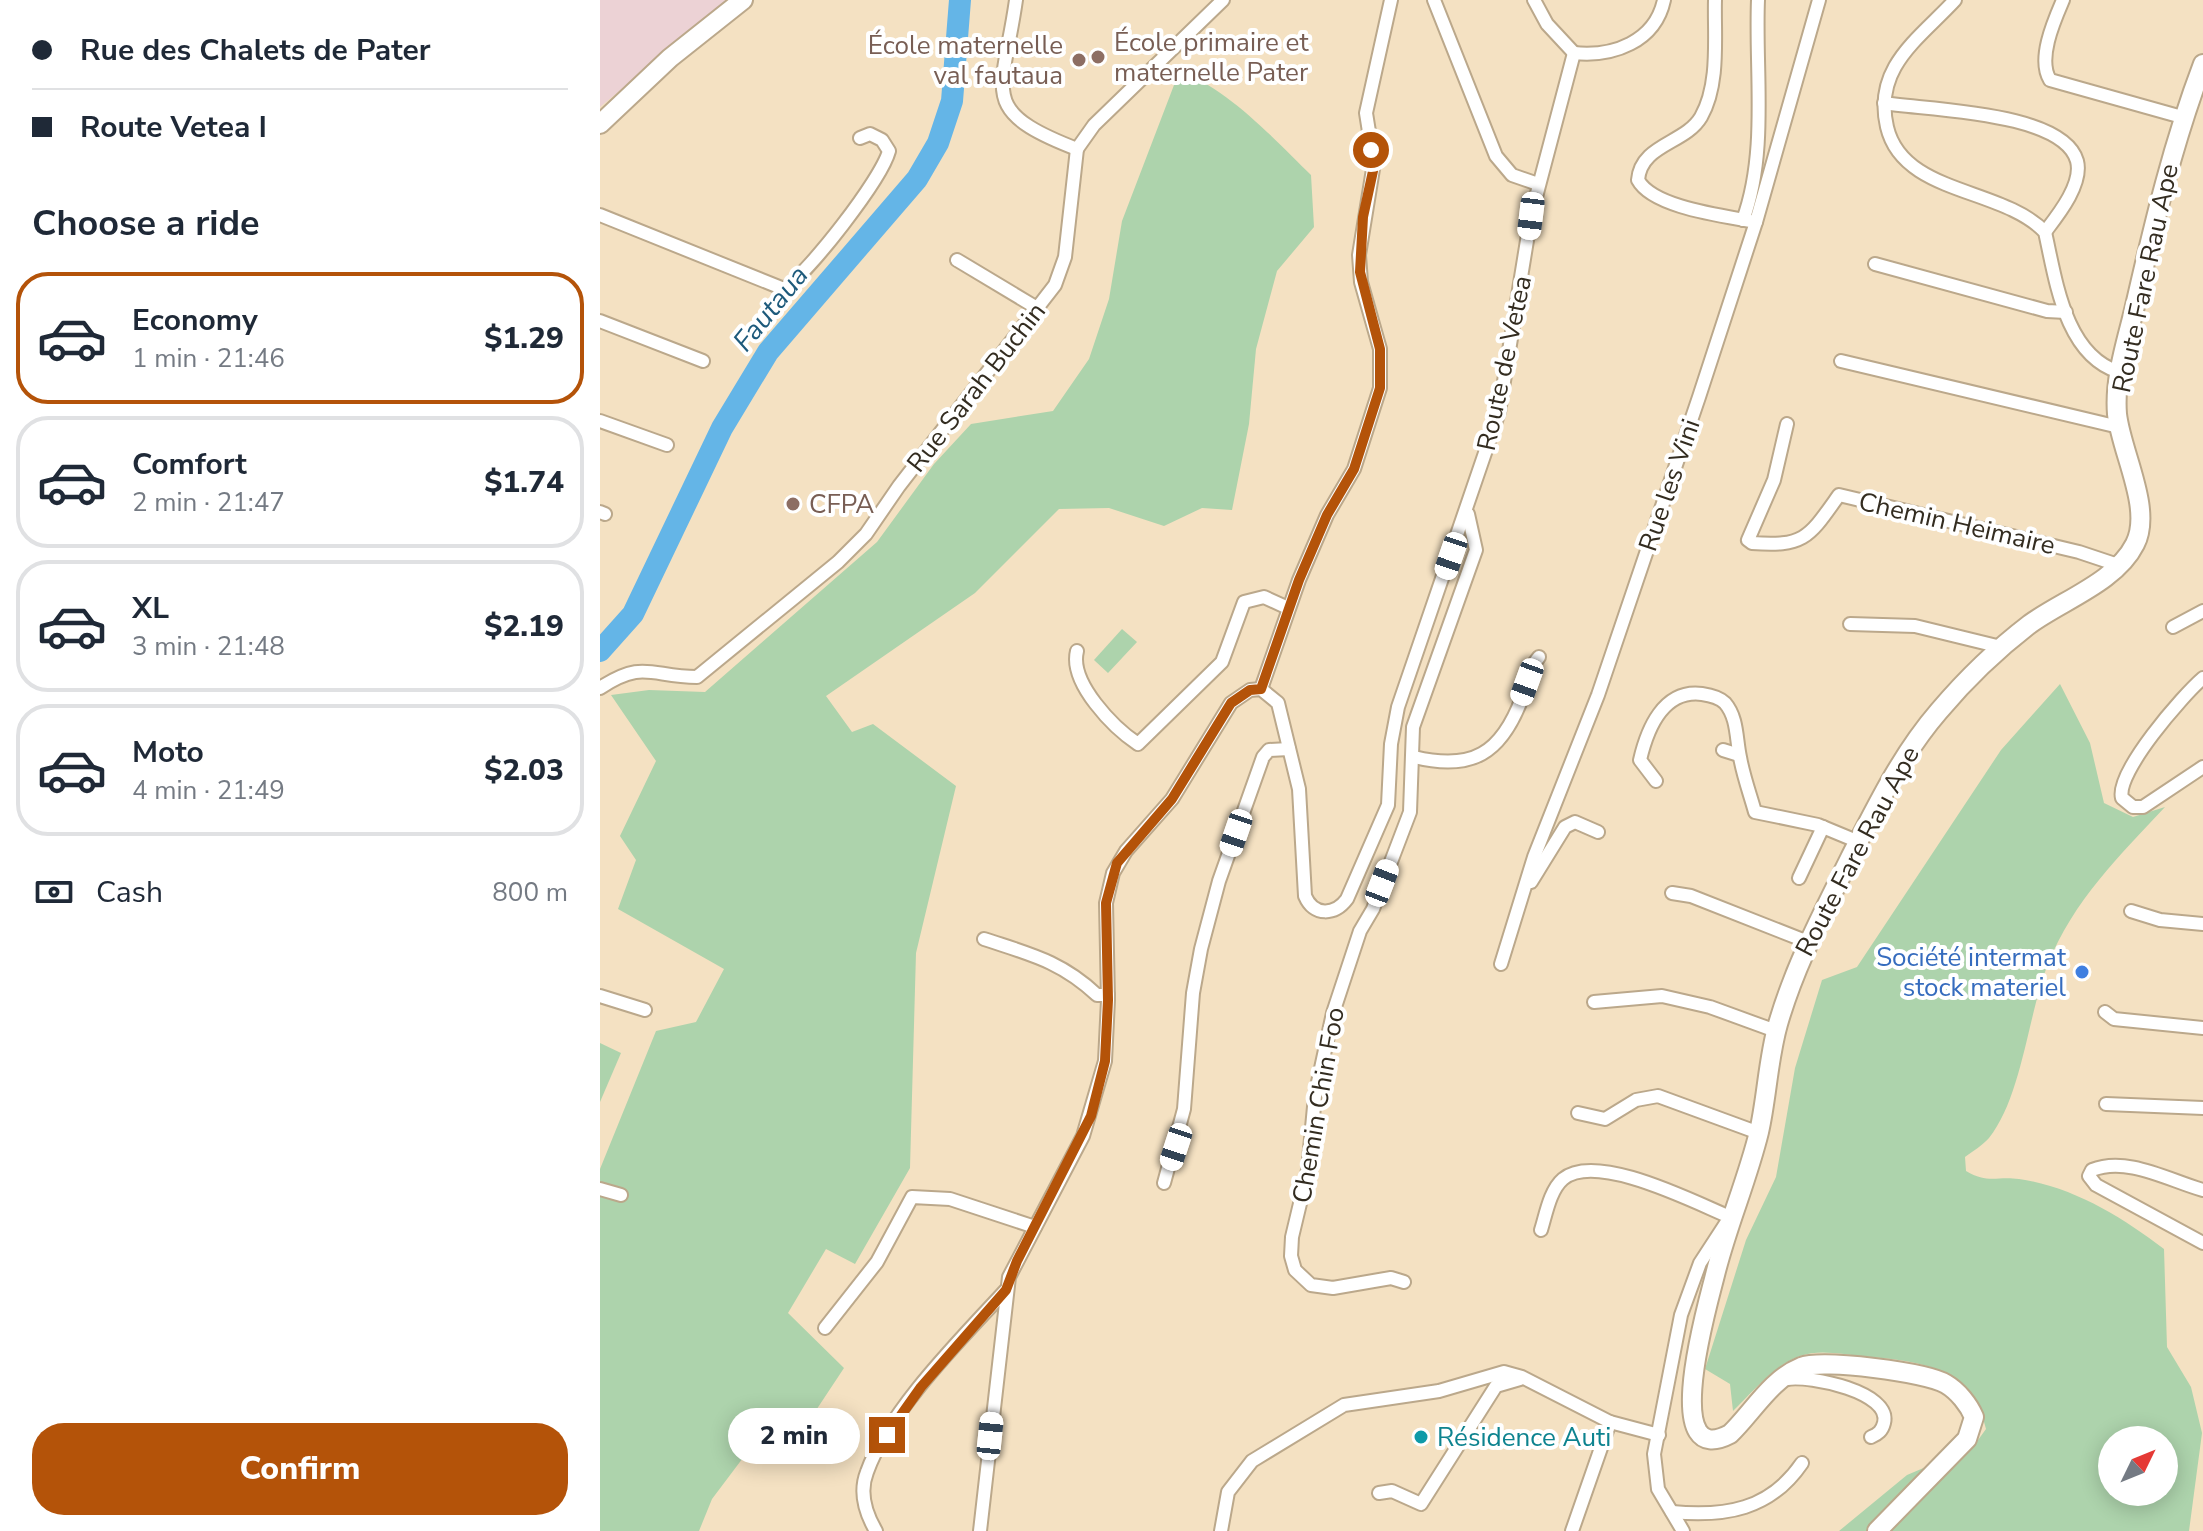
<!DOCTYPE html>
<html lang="en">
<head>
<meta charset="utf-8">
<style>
  :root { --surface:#fff; --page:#f6f6f7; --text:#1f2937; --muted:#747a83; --line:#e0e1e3; --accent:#b45309 }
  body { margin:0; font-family:"Nunito Sans",sans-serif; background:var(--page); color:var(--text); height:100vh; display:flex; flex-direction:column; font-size:30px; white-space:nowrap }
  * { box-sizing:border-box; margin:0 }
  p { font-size:26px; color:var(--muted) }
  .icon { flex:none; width:44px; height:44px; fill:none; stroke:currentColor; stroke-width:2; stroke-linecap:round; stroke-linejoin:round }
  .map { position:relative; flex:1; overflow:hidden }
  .details { display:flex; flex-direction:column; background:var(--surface); width:600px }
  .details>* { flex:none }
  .top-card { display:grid; align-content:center; height:176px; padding:0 32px; background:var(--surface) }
  .needle { width:52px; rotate:47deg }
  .buttons { position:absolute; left:1498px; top:1426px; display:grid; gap:16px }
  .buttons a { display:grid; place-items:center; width:80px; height:80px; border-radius:50%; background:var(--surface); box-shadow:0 4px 20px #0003; font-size:40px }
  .end { position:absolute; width:36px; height:36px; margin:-18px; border:10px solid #b45309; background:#fff; box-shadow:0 0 0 4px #fff }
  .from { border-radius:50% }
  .bubble { position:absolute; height:56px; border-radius:28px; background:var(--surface); box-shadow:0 4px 20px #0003; font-size:26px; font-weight:800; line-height:56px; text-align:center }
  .car { position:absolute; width:24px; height:48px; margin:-24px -12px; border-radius:10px; box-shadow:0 0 6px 2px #0007; background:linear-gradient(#fff 24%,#345 0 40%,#fff 0 76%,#345 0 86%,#fff 0) }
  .top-card b { display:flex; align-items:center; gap:28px; height:76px; font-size:30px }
  .top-card b+b { border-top:2px solid var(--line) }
  .top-card i { width:20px; height:20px; background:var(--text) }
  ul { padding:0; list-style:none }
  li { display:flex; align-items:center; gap:24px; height:132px; margin:0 16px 12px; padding:0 16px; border:4px solid var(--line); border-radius:32px }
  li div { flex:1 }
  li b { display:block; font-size:30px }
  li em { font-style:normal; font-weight:800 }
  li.active { border-color:var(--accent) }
  li>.icon { width:72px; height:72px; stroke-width:1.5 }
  h2 { padding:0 32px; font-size:36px; line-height:96px }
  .pay { display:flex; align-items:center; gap:20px; height:88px; padding:0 32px; font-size:30px }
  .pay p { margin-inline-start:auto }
  .cta { display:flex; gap:16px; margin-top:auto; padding:16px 32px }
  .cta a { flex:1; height:92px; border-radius:32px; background:var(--accent); color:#fff; font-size:32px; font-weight:800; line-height:92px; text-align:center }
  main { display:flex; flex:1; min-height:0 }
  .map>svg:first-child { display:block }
  .industrial { fill:#ecd2d5 }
  .green { fill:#add3ac; fill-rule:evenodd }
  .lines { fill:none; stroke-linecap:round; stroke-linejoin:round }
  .river { stroke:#64b5e7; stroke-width:22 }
  .street-casing { stroke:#bba88b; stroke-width:16 }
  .secondary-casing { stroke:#bba88b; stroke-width:22 }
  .street { stroke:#fff; stroke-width:12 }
  .secondary { stroke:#fff; stroke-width:18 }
  .route { stroke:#b45309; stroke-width:10 }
  .education-dot { fill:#8d6e63; stroke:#fff; stroke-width:3 }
  .shop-dot { fill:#3f7fe0; stroke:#fff; stroke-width:3 }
  .culture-dot { fill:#0f9aa8; stroke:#fff; stroke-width:3 }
  .labels { text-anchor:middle; stroke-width:8; stroke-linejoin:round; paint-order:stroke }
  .education-label { font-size:26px; fill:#785e54; stroke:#fff; text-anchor:start }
  .street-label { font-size:26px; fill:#332c20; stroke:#fff }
  .shop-label { font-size:26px; fill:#366cbe; stroke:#fff; text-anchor:end }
  .culture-label { font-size:26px; fill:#0d838f; stroke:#fff; text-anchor:start }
  .water-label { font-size:28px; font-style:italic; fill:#1d5a7b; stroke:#fff }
</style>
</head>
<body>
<main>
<section class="details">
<div class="top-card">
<b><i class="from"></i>Rue des Chalets de Pater</b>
<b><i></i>Route Vetea I</b>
</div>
<h2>Choose a ride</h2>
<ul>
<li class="active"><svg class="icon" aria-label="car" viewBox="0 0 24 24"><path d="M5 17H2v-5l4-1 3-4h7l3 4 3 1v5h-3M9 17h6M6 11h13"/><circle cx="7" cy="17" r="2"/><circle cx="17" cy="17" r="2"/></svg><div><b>Economy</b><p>1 min · 21:46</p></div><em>$1.29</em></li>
<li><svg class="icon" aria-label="car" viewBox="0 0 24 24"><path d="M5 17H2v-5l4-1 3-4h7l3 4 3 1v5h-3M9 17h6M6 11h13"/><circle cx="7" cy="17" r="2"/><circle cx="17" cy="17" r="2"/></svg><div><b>Comfort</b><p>2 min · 21:47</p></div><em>$1.74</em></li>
<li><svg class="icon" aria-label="car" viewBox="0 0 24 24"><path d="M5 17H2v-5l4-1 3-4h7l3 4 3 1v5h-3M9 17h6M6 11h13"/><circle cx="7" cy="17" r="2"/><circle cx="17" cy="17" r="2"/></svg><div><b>XL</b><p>3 min · 21:48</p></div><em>$2.19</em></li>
<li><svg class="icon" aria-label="car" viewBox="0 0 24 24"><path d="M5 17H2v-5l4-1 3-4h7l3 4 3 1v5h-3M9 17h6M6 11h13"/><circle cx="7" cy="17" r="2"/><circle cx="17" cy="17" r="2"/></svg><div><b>Moto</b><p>4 min · 21:49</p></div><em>$2.03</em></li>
</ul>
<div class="pay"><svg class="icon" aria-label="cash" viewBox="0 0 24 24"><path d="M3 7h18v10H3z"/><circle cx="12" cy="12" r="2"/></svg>Cash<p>800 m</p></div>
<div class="cta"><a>Confirm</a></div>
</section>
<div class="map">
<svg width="1603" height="1531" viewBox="0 0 1603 1531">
  <rect width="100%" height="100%" fill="#f4e1c2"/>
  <!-- industrial -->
  <path class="industrial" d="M 0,0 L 124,0 L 129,4 L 112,14 L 0,107 Z"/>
  <!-- green -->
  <g class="green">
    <path d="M 579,72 C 625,85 677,142 711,175 L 714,227 L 677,271 L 656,349 L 649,424 L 632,510 L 602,508 L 564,526 L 509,508 L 459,509 L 375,593 L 226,696 L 252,732 L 273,724 L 356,786 L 316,953 L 310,1168 L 255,1264 L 226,1249 L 188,1313 L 244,1368 L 195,1442 L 164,1430 L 112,1499 L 99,1531 L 0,1531 L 0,1169 L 56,1031 L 96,1022 L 124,969 L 18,909 L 36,860 L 20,836 L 56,761 L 11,695 L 49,690 L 105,692 L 277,542 L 334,464 L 371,424 L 453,411 L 489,359 L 509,299 L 522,221 Z"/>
    <path d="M 522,629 L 537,642 L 508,673 L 494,660 Z"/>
    <path d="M 1460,684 L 1490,743 L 1504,803 L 1533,817 L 1565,807 C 1520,855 1473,901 1448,964 C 1428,1014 1422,1097 1389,1138 C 1383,1145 1373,1151 1365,1157 L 1366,1171 C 1388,1184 1396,1176 1419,1179 C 1473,1187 1522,1217 1564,1249 L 1567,1347 L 1591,1387 L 1602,1433 L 1589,1531 L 1239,1531 L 1307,1475 L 1373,1447 L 1386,1429 C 1373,1365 1316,1361 1261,1356 C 1241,1354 1219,1349 1200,1356 C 1175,1364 1152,1393 1133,1411 L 1130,1384 L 1105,1369 L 1146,1240 L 1176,1177 L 1195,1068 L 1222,980 L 1257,967 L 1401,750 ZM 1512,1440 L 1564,1440 L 1564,1492 L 1512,1492 Z"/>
    <path d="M 0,1043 L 21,1053 L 0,1102 Z"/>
  </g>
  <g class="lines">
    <!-- river -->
    <path class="river" d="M 0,651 L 33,614 L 122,428 L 168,352 L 317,179 L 338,143 L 352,101 L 360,0"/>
    <defs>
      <g id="street">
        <path d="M 416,0 C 403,93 376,110 477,149 L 494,125 L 623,0"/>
        <path d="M 834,0 L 896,156 L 912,175 L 938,184"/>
        <path d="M 934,0 L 947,24 L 974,53"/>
        <path d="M 1115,0 C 1114,36 1120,84 1101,117 C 1085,144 1041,144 1038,180 C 1053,208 1126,216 1156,222"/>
        <path d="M 1355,0 C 1319,39 1273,67 1287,127 C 1303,195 1402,187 1445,232 C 1456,281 1465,355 1519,372"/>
        <path d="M 1463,0 C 1454,21 1437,59 1450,80 L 1582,117"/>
        <path d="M 974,53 C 1013,57 1055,42 1064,0"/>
        <path d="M 1284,103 C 1325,110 1463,111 1477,161 C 1483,184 1458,215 1445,232"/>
        <path d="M 0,215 L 184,289 C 209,272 281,180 289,151 L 282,140 L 270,134 L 260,138"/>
        <path d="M 1143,220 C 1168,152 1155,71 1158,0"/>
        <path d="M 357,260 L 437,308"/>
        <path d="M 1275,264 L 1447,311 L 1466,312"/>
        <path d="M 0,321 L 103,361"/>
        <path d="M 1241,361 L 1519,427"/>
        <path d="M 0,421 L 67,445"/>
        <path d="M 1187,424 L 1174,480 L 1148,540 L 1152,543 C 1205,547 1209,537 1239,495 L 1479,552 L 1518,565"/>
        <path d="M 0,512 L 5,514"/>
        <path d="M 1250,624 L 1315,626 L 1401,647"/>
        <path d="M 1573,627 L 1603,611"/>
        <path d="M 477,651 C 469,683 514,728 538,744 L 622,662 L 644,602 L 664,597 L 688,608"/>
        <path d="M 1603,678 C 1583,695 1515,773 1522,798 L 1533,807 L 1543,807 L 1603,767"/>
        <path d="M 0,688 C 44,659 51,677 97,677 L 238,562 L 266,534 L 299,486 L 455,285 L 465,257 L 477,149"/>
        <path d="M 661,689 L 699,580 L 727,515 L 754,469 L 780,388 L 780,349 L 761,282 L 759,255 L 774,163 L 766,113 L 791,0"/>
        <path d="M 1123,750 L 1139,755"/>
        <path d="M 814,757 C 872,771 901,754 922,698 C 927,684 929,668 939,657"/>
        <path d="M 1056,781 L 1040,760 C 1047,730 1063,689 1102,694 C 1109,695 1120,698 1125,703 C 1138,718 1136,740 1140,757 C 1143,775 1150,794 1155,812 L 1218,825 L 1259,842"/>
        <path d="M 1199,878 L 1223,827"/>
        <path d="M 931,882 L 965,827 L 975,822 L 998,832"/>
        <path d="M 1072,893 L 1091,896 L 1208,942"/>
        <path d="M 1531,911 L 1560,920 L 1603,924"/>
        <path d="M 384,939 C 429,954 461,961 497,995 L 508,995"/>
        <path d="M 901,964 L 934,857 L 998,695 L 1099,397 L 1156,222 L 1219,0"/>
        <path d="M 0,996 L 45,1010"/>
        <path d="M 994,1002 L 1062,996 L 1110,1007 L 1176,1031"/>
        <path d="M 1505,1012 L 1514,1019 L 1603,1028"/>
        <path d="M 1506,1104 L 1603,1108"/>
        <path d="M 978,1113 L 1005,1119 L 1036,1100 L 1058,1096 L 1159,1133"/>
        <path d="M 564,1183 L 584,1109 L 593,993 L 601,949 L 619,881 L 663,757 L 669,750 L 689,749"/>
        <path d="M 0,1189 L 21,1195"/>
        <path d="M 1603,1190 C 1568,1180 1527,1156 1492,1170 L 1489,1176 L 1496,1185 L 1603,1243"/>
        <path d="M 941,1230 C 946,1214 950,1190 963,1179 C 996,1151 1096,1203 1130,1217 L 1100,1263 L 1081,1315 L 1054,1454 L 1058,1489 L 1083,1531"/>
        <path d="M 804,1282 L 791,1278 L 733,1288 L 711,1285 L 695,1270 L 691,1256 L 692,1237 L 708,1170 L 715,1096 L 733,1013 L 760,931 L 773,909 L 810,812 L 813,727 L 876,550 L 868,514"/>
        <path d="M 225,1328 L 277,1262 L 312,1197 L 350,1199 L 435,1227"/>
        <path d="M 1187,1379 C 1210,1375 1292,1392 1284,1423 C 1282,1431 1278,1434 1271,1437"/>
        <path d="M 779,1493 L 792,1491 L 821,1504 L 896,1386 L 920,1379"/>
        <path d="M 1072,1512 C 1125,1517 1170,1510 1202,1463"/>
        <path d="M 276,1531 C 266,1514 259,1492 267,1472 C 289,1410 362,1338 406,1290"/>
        <path d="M 380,1531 L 409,1277 L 483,1136 L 505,1061 L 508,1000 L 506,903 L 513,873 L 526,851 L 572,799 L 631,703 L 650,690 L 661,689 L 678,703 L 699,789 L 705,896 C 714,917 735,915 747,899 L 788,805 L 791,744 L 798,707 L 899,412 L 931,216 L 974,53"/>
        <path d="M 621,1531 L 628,1492 L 652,1461 L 744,1405 L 839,1391 L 904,1372 L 922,1377 L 1010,1422 L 1059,1435"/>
        <path d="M 972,1531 L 1010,1422"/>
      </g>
      <g id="secondary">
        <path d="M 0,124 L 70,58 L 143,0"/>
        <path d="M 1277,1531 L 1367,1439 L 1374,1417 C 1369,1405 1358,1391 1346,1384 C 1326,1372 1223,1359 1201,1367 C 1171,1379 1152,1413 1130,1434 C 1058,1472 1109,1300 1115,1275 C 1127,1226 1147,1181 1159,1132 C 1167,1097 1168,1059 1178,1024 C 1195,965 1223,913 1250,858 C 1276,807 1301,755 1339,711 C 1367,678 1396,650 1430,624 C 1463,600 1516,582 1535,544 C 1553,509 1521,452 1517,414 C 1514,377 1527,341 1535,306 C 1554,223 1573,143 1603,64"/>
      </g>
    </defs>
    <!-- street casing -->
    <use href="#street" class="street-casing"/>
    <!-- secondary casing -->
    <use href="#secondary" class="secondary-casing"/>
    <!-- street -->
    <use href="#street" class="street"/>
    <!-- secondary -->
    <use href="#secondary" class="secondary"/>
  </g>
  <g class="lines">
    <!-- route -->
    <path class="route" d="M 287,1435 L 321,1387 L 406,1290 L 417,1261 L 491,1116 L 505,1061 L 508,1000 L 506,903 L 517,863 L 572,799 L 631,703 L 650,690 L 661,689 L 699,580 L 727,515 L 754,469 L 780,388 L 780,349 L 760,272 L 763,217 L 773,171 L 771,150"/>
  </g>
  <!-- markers -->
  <g class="education-dot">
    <circle cx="498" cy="57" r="8"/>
    <circle cx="479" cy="60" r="8"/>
    <circle cx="193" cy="504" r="8"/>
  </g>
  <circle class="shop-dot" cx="1482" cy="972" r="8"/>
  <circle class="culture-dot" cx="821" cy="1437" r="8"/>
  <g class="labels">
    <!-- education labels -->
    <g class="education-label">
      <text x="514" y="51">École primaire et<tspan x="514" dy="30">maternelle Pater</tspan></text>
      <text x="463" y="54" text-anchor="end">École maternelle<tspan x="463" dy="30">val fautaua</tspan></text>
      <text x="209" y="513">CFPA</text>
    </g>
    <!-- street labels -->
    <g class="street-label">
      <text transform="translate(1545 278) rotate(-78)" y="9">Route Fare Rau Ape</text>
      <text transform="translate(904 363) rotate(-78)" y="9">Route de Vetea</text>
      <text transform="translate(376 387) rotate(-52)" y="9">Rue Sarah Buchin</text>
      <text transform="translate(1069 485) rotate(-71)" y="9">Rue les Vini</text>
      <text transform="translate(1357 523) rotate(13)" y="9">Chemin Heimaire</text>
      <text transform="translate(1257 851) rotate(-62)" y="9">Route Fare Rau Ape</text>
      <text transform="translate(718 1105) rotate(-80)" y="9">Chemin Chin Foo</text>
    </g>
    <!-- shop labels -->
    <g class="shop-label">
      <text x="1466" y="966">Société intermat<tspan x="1466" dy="30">stock materiel</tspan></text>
    </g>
    <!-- culture labels -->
    <g class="culture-label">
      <text x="837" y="1446">Résidence Auti</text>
    </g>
    <!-- water labels -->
    <g class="water-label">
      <text transform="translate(170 308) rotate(-51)" y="10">Fautaua</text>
    </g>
  </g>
</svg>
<div class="buttons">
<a><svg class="needle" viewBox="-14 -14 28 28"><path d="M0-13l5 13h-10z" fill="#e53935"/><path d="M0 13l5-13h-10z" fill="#747a83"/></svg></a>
</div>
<i class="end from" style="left:771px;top:150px"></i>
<i class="end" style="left:287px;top:1435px"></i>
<div class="bubble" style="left:128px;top:1408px;width:132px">2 min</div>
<i class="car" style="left:931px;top:216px;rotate:187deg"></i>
<i class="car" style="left:851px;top:556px;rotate:199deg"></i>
<i class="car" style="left:927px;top:682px;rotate:200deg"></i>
<i class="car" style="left:636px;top:833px;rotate:199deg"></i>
<i class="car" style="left:782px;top:883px;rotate:21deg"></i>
<i class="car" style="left:576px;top:1147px;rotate:198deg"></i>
<i class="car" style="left:390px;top:1436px;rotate:6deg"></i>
</div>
</main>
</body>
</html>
